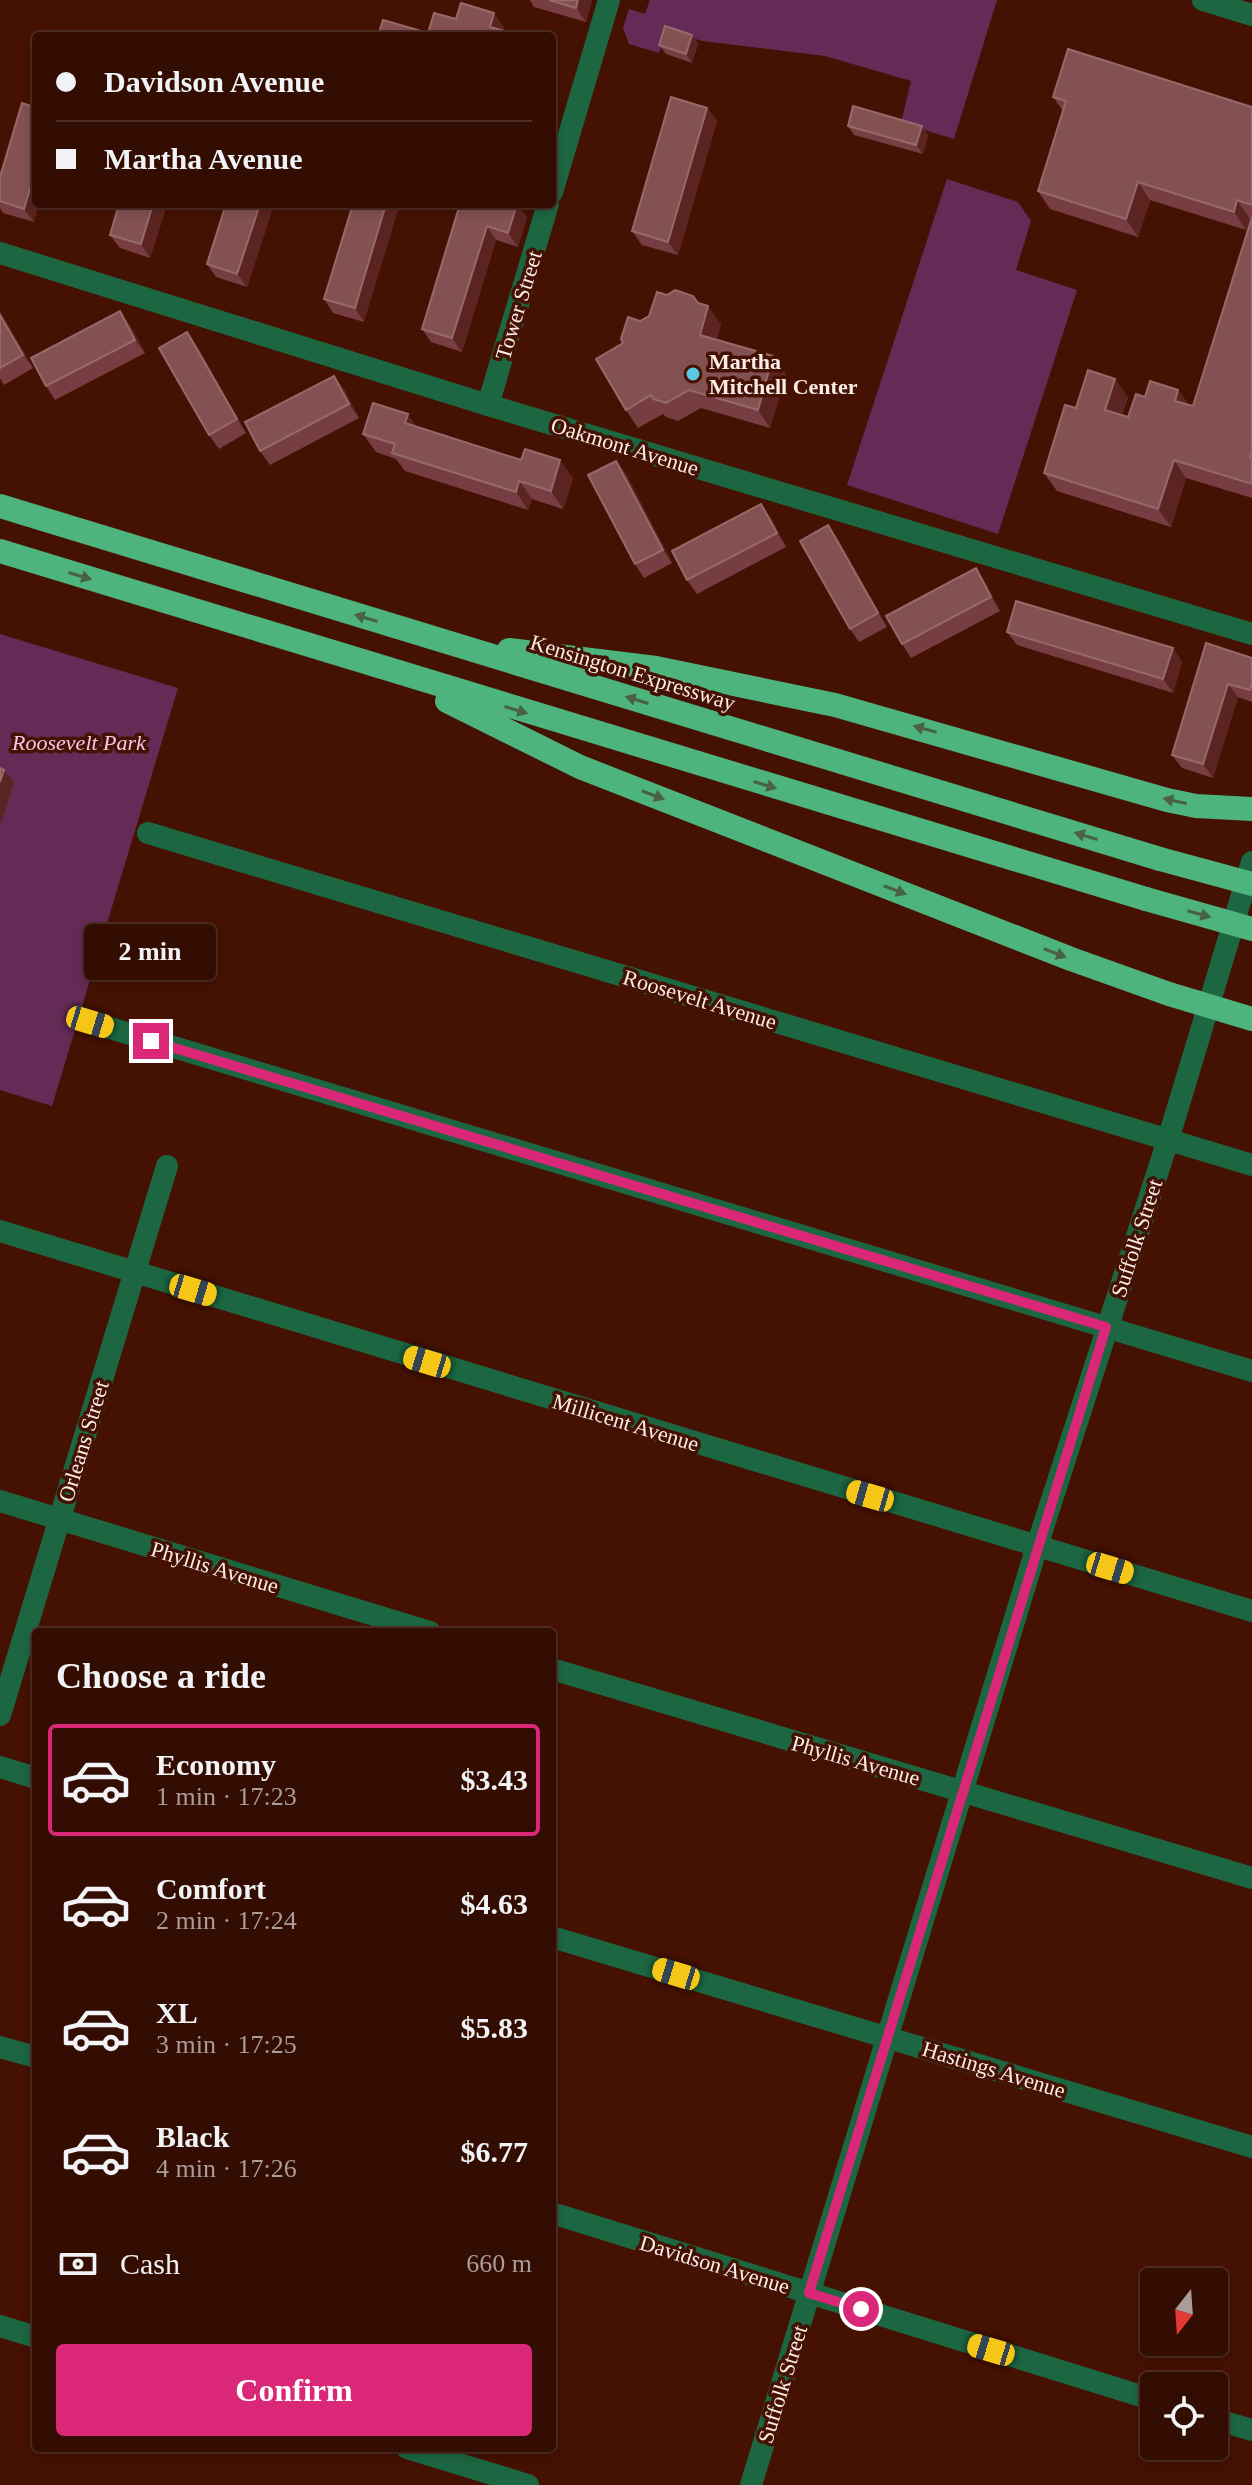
<!DOCTYPE html>
<html lang="en">
<head>
<meta charset="utf-8">
<style>
  :root { --surface:#340d02; --page:#3c160c; --text:#f1f3f6; --muted:#a99c99; --line:#4e2d24; --accent:#db2777 }
  body { margin:0; font-family:Georgia,serif; background:var(--page); color:var(--text); height:100vh; display:flex; flex-direction:column; font-size:30px; white-space:nowrap }
  * { box-sizing:border-box; margin:0 }
  p { font-size:26px; color:var(--muted) }
  .icon { flex:none; width:44px; height:44px; fill:none; stroke:currentColor; stroke-width:2; stroke-linecap:round; stroke-linejoin:round }
  .map { position:relative; flex:1; overflow:hidden }
  .drawer { position:absolute; left:32px; top:1628px; width:524px; height:824px; display:flex; flex-direction:column; background:var(--surface); border-radius:8px; box-shadow:0 4px 12px #0003,0 0 0 2px var(--line) }
  .drawer>* { flex:none }
  .banner { position:absolute; left:32px; top:32px; width:524px; height:176px; border-radius:8px; box-shadow:0 4px 12px #0003,0 0 0 2px var(--line); display:grid; align-content:center; height:176px; padding:0 24px; background:var(--surface) }
  .needle { width:52px; rotate:197deg }
  .tools { position:absolute; left:1140px; top:2268px; display:grid; gap:16px }
  .tools a { display:grid; place-items:center; width:88px; height:88px; border-radius:8px; background:var(--surface); box-shadow:0 4px 12px #0003,0 0 0 2px var(--line); font-size:40px }
  .end { position:absolute; width:36px; height:36px; margin:-18px; border:10px solid #db2777; background:#fff; box-shadow:0 0 0 4px #fff }
  .from { border-radius:50% }
  .bubble { position:absolute; height:56px; border-radius:8px; background:var(--surface); box-shadow:0 4px 12px #0003,0 0 0 2px var(--line); font-size:26px; font-weight:800; line-height:56px; text-align:center }
  .car { position:absolute; width:24px; height:48px; margin:-24px -12px; border-radius:10px; box-shadow:0 0 6px 2px #0007; background:linear-gradient(#f5c518 24%,#345 0 40%,#f5c518 0 76%,#345 0 86%,#f5c518 0) }
  .banner b { display:flex; align-items:center; gap:28px; height:76px; font-size:30px }
  .banner b+b { border-top:2px solid var(--line) }
  .banner i { width:20px; height:20px; background:var(--text) }
  ul { padding:0; list-style:none }
  li { display:flex; align-items:center; gap:24px; height:112px; margin:0 16px 12px; padding:0 8px; border:4px solid transparent; border-radius:8px }
  li div { flex:1 }
  li b { display:block; font-size:30px }
  li em { font-style:normal; font-weight:800 }
  li.current { border-color:var(--accent) }
  li>.icon { width:72px; height:72px; stroke-width:1.5 }
  h2 { padding:0 24px; font-size:36px; line-height:96px }
  .pay { display:flex; align-items:center; gap:20px; height:88px; padding:0 24px; font-size:30px }
  .pay p { margin-inline-start:auto }
  .primary-button { display:flex; gap:16px; margin-top:auto; padding:16px 24px }
  .primary-button a { flex:1; height:92px; border-radius:8px; background:var(--accent); color:#fff; font-size:32px; font-weight:800; line-height:92px; text-align:center }
  .map>svg:first-child { display:block }
  .green { fill:#652b57 }
  .lines { fill:none; stroke-linecap:round; stroke-linejoin:round }
  .street { stroke:#1c6742; stroke-width:22 }
  .highway { stroke:#4eb47e; stroke-width:24 }
  .highway-bridge { stroke:#4eb47e; stroke-width:24 }
  .wall { fill:#763e42 }
  .shaded-wall { fill:#5c2421 }
  .building { fill:#845153; stroke:#97696b; stroke-width:2 }
  .oneway { fill:#4a6240 }
  .route { stroke:#db2777; stroke-width:10 }
  .poi-dot { fill:#59c8e5; stroke:#451102; stroke-width:3 }
  .labels { text-anchor:middle; stroke-width:7; stroke-linejoin:round; paint-order:stroke }
  .street-label { font-size:22px; fill:#faece8; stroke:#451102 }
  .poi-label { font-size:22px; font-weight:bold; fill:#faece8; stroke:#451102; text-anchor:start }
  .park-label { font-size:22px; font-style:italic; fill:#f7c6e8; stroke:#451102 }
</style>
</head>
<body>
<div class="map">
<svg width="1252" height="2485" viewBox="0 0 1252 2485">
  <rect width="100%" height="100%" fill="#451102"/>
  <!-- green -->
  <g class="green">
    <path d="M 650,0 L 997,0 L 954,139 L 901,123 L 911,81 L 825,56 L 702,41 L 667,30 L 659,53 L 629,44 L 623,28 L 629,9 L 645,14 Z"/>
    <path d="M 947,179 L 1018,202 L 1031,221 L 1016,270 L 1077,290 L 998,534 L 847,485 Z"/>
    <path d="M 0,634 L 178,688 L 52,1106 L 0,1090 Z"/>
  </g>
  <g class="lines">
    <!-- street -->
    <g class="street">
      <path d="M 1203,0 L 1252,15"/>
      <path d="M 552,192 L 609,0"/>
      <path d="M 0,253 L 488,405 L 1252,634"/>
      <path d="M 488,405 L 548,204"/>
      <path d="M 148,833 L 1252,1165"/>
      <path d="M 90,1022 L 1252,1371"/>
      <path d="M 0,1231 L 1252,1611"/>
      <path d="M 0,1501 L 430,1632"/>
      <path d="M 552,1669 L 1252,1878"/>
      <path d="M 0,1715 L 167,1166"/>
      <path d="M 0,1767 L 36,1778"/>
      <path d="M 552,1937 L 1252,2147"/>
      <path d="M 0,2047 L 36,2057"/>
      <path d="M 552,2213 L 1154,2400"/>
      <path d="M 0,2326 L 36,2337"/>
      <path d="M 1214,2419 L 1252,2430"/>
      <path d="M 407,2448 L 528,2485"/>
      <path d="M 751,2485 L 1037,1546 L 1168,1140 L 1252,862"/>
    </g>
    <!-- highway -->
    <g class="highway">
      <path d="M 0,506 L 1160,859"/>
      <path d="M 0,551 L 1146,899"/>
      <path d="M 509,650 L 656,668 L 835,705 L 1167,800 L 1196,806 L 1252,809"/>
      <path d="M 447,701 L 580,767 L 1071,959 L 1169,994 L 1252,1019"/>
    </g>
    <!-- highway-bridge -->
    <g class="highway-bridge">
      <path d="M 1160,859 L 1252,884"/>
      <path d="M 1146,899 L 1252,929"/>
    </g>
  </g>
  <!-- wall -->
  <g class="wall">
    <path d="M 530,0 L 592,0 L 586,22 L 534,7 Z"/>
    <path d="M 692,35 L 698,44 L 692,63 L 666,54 L 659,45 Z"/>
    <path d="M 1053,97 L 1252,107 L 1252,498 L 1186,478 L 1171,527 L 1057,491 L 1044,473 L 1076,408 L 1128,397 L 1122,415 L 1128,417 L 1145,397 L 1178,390 L 1189,405 L 1193,406 L 1251,219 L 1250,219 L 1246,230 L 1150,200 L 1138,237 L 1050,209 L 1038,191 L 1063,111 Z"/>
    <path d="M 22,103 L 34,222 L 3,213 L 0,208 L 0,177 Z"/>
    <path d="M 707,108 L 717,121 L 678,255 L 642,245 L 632,231 Z"/>
    <path d="M 848,126 L 928,135 L 923,154 L 854,135 Z"/>
    <path d="M 119,204 L 167,204 L 150,258 L 120,248 L 110,235 Z"/>
    <path d="M 226,204 L 274,204 L 247,287 L 216,277 L 207,264 Z"/>
    <path d="M 353,204 L 364,322 L 333,313 L 324,299 Z"/>
    <path d="M 460,204 L 527,217 L 518,247 L 496,240 L 462,352 L 431,342 L 422,329 Z"/>
    <path d="M 699,304 L 721,324 L 717,339 L 773,356 L 786,374 L 770,428 L 701,408 L 678,421 L 666,417 L 663,414 L 638,428 L 626,410 L 623,343 L 640,321 Z"/>
    <path d="M 0,312 L 33,368 L 4,385 L 0,378 Z"/>
    <path d="M 130,325 L 145,353 L 55,400 L 46,386 Z"/>
    <path d="M 197,346 L 246,433 L 219,449 L 209,435 Z"/>
    <path d="M 344,389 L 359,418 L 270,465 L 260,451 Z"/>
    <path d="M 417,427 L 573,478 L 563,509 L 532,499 L 528,510 L 405,471 L 396,459 L 376,452 L 363,434 Z"/>
    <path d="M 616,461 L 626,474 L 672,563 L 644,578 L 635,564 Z"/>
    <path d="M 761,504 L 771,518 L 786,547 L 697,594 L 687,580 Z"/>
    <path d="M 838,539 L 887,627 L 859,642 L 850,629 Z"/>
    <path d="M 985,582 L 1000,611 L 911,658 L 902,644 Z"/>
    <path d="M 1007,632 L 1173,648 L 1182,662 L 1173,693 L 1017,645 Z"/>
    <path d="M 1206,643 L 1252,658 L 1252,702 L 1238,697 L 1213,778 L 1182,768 L 1172,755 Z"/>
  </g>
  <!-- shaded-wall -->
  <g class="shaded-wall">
    <path d="M 578,0 L 592,0 L 586,22 L 576,8 Z"/>
    <path d="M 494,13 L 506,31 L 490,27 Z"/>
    <path d="M 692,35 L 698,44 L 692,63 L 686,54 Z"/>
    <path d="M 707,108 L 717,121 L 678,255 L 668,242 Z"/>
    <path d="M 922,126 L 928,135 L 923,154 L 916,145 Z"/>
    <path d="M 36,169 L 36,204 L 39,204 L 34,222 L 24,209 Z"/>
    <path d="M 1138,182 L 1150,200 L 1138,237 L 1126,219 Z"/>
    <path d="M 1237,200 L 1250,219 L 1246,230 L 1234,212 Z"/>
    <path d="M 153,204 L 167,204 L 150,258 L 141,244 Z"/>
    <path d="M 260,204 L 274,204 L 247,287 L 237,274 Z"/>
    <path d="M 386,204 L 400,204 L 364,322 L 355,308 Z"/>
    <path d="M 517,204 L 527,217 L 518,247 L 508,233 Z"/>
    <path d="M 487,226 L 496,240 L 462,352 L 452,338 Z"/>
    <path d="M 693,296 L 706,314 L 708,306 L 721,324 L 713,353 L 700,335 Z"/>
    <path d="M 120,311 L 130,325 L 145,353 L 135,340 Z"/>
    <path d="M 0,312 L 33,368 L 23,355 L 0,315 Z"/>
    <path d="M 187,332 L 197,346 L 246,433 L 237,419 Z"/>
    <path d="M 773,356 L 786,374 L 770,428 L 758,410 Z"/>
    <path d="M 334,376 L 344,389 L 359,418 L 349,404 Z"/>
    <path d="M 1115,379 L 1128,397 L 1118,428 L 1105,410 Z"/>
    <path d="M 1178,390 L 1191,408 L 1175,401 Z"/>
    <path d="M 408,414 L 420,432 L 405,423 Z"/>
    <path d="M 560,460 L 573,478 L 563,509 L 551,491 Z"/>
    <path d="M 1174,460 L 1186,478 L 1171,527 L 1158,509 Z"/>
    <path d="M 616,461 L 626,474 L 672,563 L 663,550 Z"/>
    <path d="M 519,481 L 532,499 L 528,510 L 516,492 Z"/>
    <path d="M 761,504 L 771,518 L 786,547 L 777,533 Z"/>
    <path d="M 828,525 L 838,539 L 887,627 L 878,613 Z"/>
    <path d="M 976,568 L 985,582 L 1000,611 L 991,597 Z"/>
    <path d="M 1173,648 L 1182,662 L 1173,693 L 1163,679 Z"/>
    <path d="M 1228,684 L 1238,697 L 1213,778 L 1203,764 Z"/>
    <path d="M 4,770 L 14,783 L 0,826 L 0,782 Z"/>
  </g>
  <!-- building -->
  <g class="building">
    <path d="M 549,0 L 578,0 L 576,8 Z"/>
    <path d="M 461,3 L 494,13 L 490,27 L 522,36 L 378,36 L 383,20 L 428,33 L 434,13 L 456,19 Z"/>
    <path d="M 665,26 L 692,35 L 686,54 L 659,45 Z"/>
    <path d="M 1068,49 L 1252,107 L 1252,205 L 1237,200 L 1234,212 L 1138,182 L 1126,219 L 1038,191 L 1066,101 L 1053,97 Z"/>
    <path d="M 671,97 L 707,108 L 668,242 L 632,231 Z"/>
    <path d="M 22,103 L 36,108 L 36,169 L 24,209 L 0,201 L 0,177 Z"/>
    <path d="M 853,106 L 922,126 L 916,145 L 848,126 Z"/>
    <path d="M 119,204 L 153,204 L 141,244 L 110,235 Z"/>
    <path d="M 226,204 L 260,204 L 237,274 L 207,264 Z"/>
    <path d="M 353,204 L 386,204 L 355,308 L 324,299 Z"/>
    <path d="M 460,204 L 517,204 L 508,233 L 487,226 L 452,338 L 422,329 Z"/>
    <path d="M 1252,217 L 1252,452 L 1250,457 L 1252,458 L 1252,484 L 1174,460 L 1158,509 L 1044,473 L 1065,405 L 1076,408 L 1088,370 L 1115,379 L 1105,410 L 1128,417 L 1136,394 L 1145,397 L 1150,381 L 1178,390 L 1175,401 L 1193,406 Z"/>
    <path d="M 675,290 L 693,296 L 698,303 L 708,306 L 700,335 L 773,356 L 758,410 L 689,390 L 666,403 L 653,399 L 651,395 L 626,410 L 596,359 L 623,343 L 621,339 L 628,317 L 640,321 L 649,316 L 657,292 L 667,295 Z"/>
    <path d="M 120,311 L 135,340 L 46,386 L 31,358 Z"/>
    <path d="M 0,315 L 23,355 L 0,368 Z"/>
    <path d="M 187,332 L 237,419 L 209,435 L 159,348 Z"/>
    <path d="M 334,376 L 349,404 L 260,451 L 245,422 Z"/>
    <path d="M 373,403 L 408,414 L 405,423 L 521,460 L 525,449 L 560,460 L 551,491 L 519,481 L 516,492 L 392,453 L 395,444 L 363,434 Z"/>
    <path d="M 616,461 L 663,550 L 635,564 L 588,475 Z"/>
    <path d="M 761,504 L 777,533 L 687,580 L 672,551 Z"/>
    <path d="M 828,525 L 878,613 L 850,629 L 800,541 Z"/>
    <path d="M 976,568 L 991,597 L 902,644 L 886,616 Z"/>
    <path d="M 1016,601 L 1173,648 L 1163,679 L 1007,632 Z"/>
    <path d="M 1206,643 L 1252,658 L 1252,683 L 1250,690 L 1228,684 L 1203,764 L 1172,755 Z"/>
    <path d="M 0,768 L 4,770 L 0,782 Z"/>
  </g>
  <!-- one-way arrows -->
  <defs><path id="oneway-solid" d="M-6-.8H1V-3.2L6.5 0L1 3.2V.8H-6Z" transform="scale(2)"/></defs>
  <g class="oneway">
    <use href="#oneway-solid" transform="translate(80 576) rotate(17)"/>
    <use href="#oneway-solid" transform="translate(366 618) rotate(-163)"/>
    <use href="#oneway-solid" transform="translate(637 700) rotate(-163)"/>
    <use href="#oneway-solid" transform="translate(516 710) rotate(17)"/>
    <use href="#oneway-solid" transform="translate(925 729) rotate(-164)"/>
    <use href="#oneway-solid" transform="translate(765 785) rotate(17)"/>
    <use href="#oneway-solid" transform="translate(653 795) rotate(21)"/>
    <use href="#oneway-solid" transform="translate(1175 801) rotate(-167)"/>
    <use href="#oneway-solid" transform="translate(1086 836) rotate(-163)"/>
    <use href="#oneway-solid" transform="translate(895 890) rotate(21)"/>
    <use href="#oneway-solid" transform="translate(1199 914) rotate(16)"/>
    <use href="#oneway-solid" transform="translate(1055 953) rotate(21)"/>
  </g>
  <g class="lines">
    <!-- route -->
    <path class="route" d="M 151,1041 L 1106,1327 L 809,2293 L 861,2309"/>
  </g>
  <!-- markers -->
  <circle class="poi-dot" cx="693" cy="374" r="8"/>
  <g class="labels">
    <!-- street labels -->
    <g class="street-label">
      <text transform="translate(518 305) rotate(-73)" y="8">Tower Street</text>
      <text transform="translate(625 446) rotate(17)" y="8">Oakmont Avenue</text>
      <text transform="translate(633 672) rotate(17)" y="8">Kensington Expressway</text>
      <text transform="translate(700 999) rotate(17)" y="8">Roosevelt Avenue</text>
      <text transform="translate(1136 1238) rotate(-72)" y="8">Suffolk Street</text>
      <text transform="translate(626 1422) rotate(17)" y="8">Millicent Avenue</text>
      <text transform="translate(83 1441) rotate(-73)" y="8">Orleans Street</text>
      <text transform="translate(215 1567) rotate(17)" y="8">Phyllis Avenue</text>
      <text transform="translate(856 1760) rotate(16)" y="8">Phyllis Avenue</text>
      <text transform="translate(994 2069) rotate(17)" y="8">Hastings Avenue</text>
      <text transform="translate(715 2264) rotate(17)" y="8">Davidson Avenue</text>
      <text transform="translate(782 2384) rotate(-73)" y="8">Suffolk Street</text>
    </g>
    <!-- poi labels -->
    <g class="poi-label">
      <text x="709" y="369">Martha<tspan x="709" dy="25">Mitchell Center</tspan></text>
    </g>
    <!-- park labels -->
    <g class="park-label">
      <text x="79" y="750">Roosevelt Park</text>
    </g>
  </g>
</svg>
<div class="tools">
<a><svg class="needle" viewBox="-14 -14 28 28"><path d="M0-13l5 13h-10z" fill="#e53935"/><path d="M0 13l5-13h-10z" fill="#a99c99"/></svg></a>
<a><svg class="icon" aria-label="locate" viewBox="0 0 24 24"><circle cx="12" cy="12" r="6"/><path d="M12 2v4M12 18v4M2 12h4M18 12h4"/></svg></a>
</div>
<i class="end from" style="left:861px;top:2309px"></i>
<i class="end" style="left:151px;top:1041px"></i>
<div class="bubble" style="left:84px;top:924px;width:132px">2 min</div>
<i class="car" style="left:90px;top:1022px;rotate:107deg"></i>
<i class="car" style="left:193px;top:1290px;rotate:107deg"></i>
<i class="car" style="left:427px;top:1362px;rotate:287deg"></i>
<i class="car" style="left:870px;top:1496px;rotate:286deg"></i>
<i class="car" style="left:1110px;top:1568px;rotate:107deg"></i>
<i class="car" style="left:676px;top:1974px;rotate:287deg"></i>
<i class="car" style="left:991px;top:2350px;rotate:287deg"></i>
<div class="banner">
<b><i class="from"></i>Davidson Avenue</b>
<b><i></i>Martha Avenue</b>
</div>
<section class="drawer">
<h2>Choose a ride</h2>
<ul>
<li class="current"><svg class="icon" aria-label="car" viewBox="0 0 24 24"><path d="M5 17H2v-5l4-1 3-4h7l3 4 3 1v5h-3M9 17h6M6 11h13"/><circle cx="7" cy="17" r="2"/><circle cx="17" cy="17" r="2"/></svg><div><b>Economy</b><p>1 min · 17:23</p></div><em>$3.43</em></li>
<li><svg class="icon" aria-label="car" viewBox="0 0 24 24"><path d="M5 17H2v-5l4-1 3-4h7l3 4 3 1v5h-3M9 17h6M6 11h13"/><circle cx="7" cy="17" r="2"/><circle cx="17" cy="17" r="2"/></svg><div><b>Comfort</b><p>2 min · 17:24</p></div><em>$4.63</em></li>
<li><svg class="icon" aria-label="car" viewBox="0 0 24 24"><path d="M5 17H2v-5l4-1 3-4h7l3 4 3 1v5h-3M9 17h6M6 11h13"/><circle cx="7" cy="17" r="2"/><circle cx="17" cy="17" r="2"/></svg><div><b>XL</b><p>3 min · 17:25</p></div><em>$5.83</em></li>
<li><svg class="icon" aria-label="car" viewBox="0 0 24 24"><path d="M5 17H2v-5l4-1 3-4h7l3 4 3 1v5h-3M9 17h6M6 11h13"/><circle cx="7" cy="17" r="2"/><circle cx="17" cy="17" r="2"/></svg><div><b>Black</b><p>4 min · 17:26</p></div><em>$6.77</em></li>
</ul>
<div class="pay"><svg class="icon" aria-label="cash" viewBox="0 0 24 24"><path d="M3 7h18v10H3z"/><circle cx="12" cy="12" r="2"/></svg>Cash<p>660 m</p></div>
<div class="primary-button"><a>Confirm</a></div>
</section>
</div>
</body>
</html>
